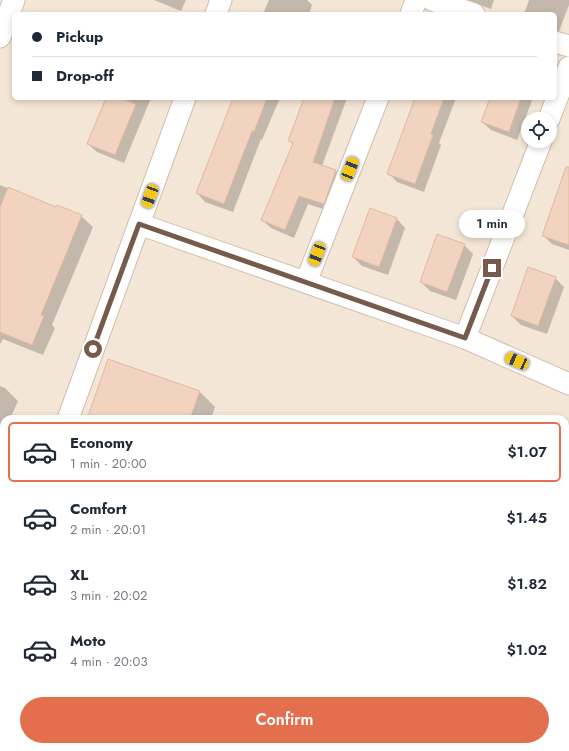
<!DOCTYPE html>
<html lang="en">
<head>
<meta charset="utf-8">
<style>
  :root { --surface:#fff; --page:#f6f6f7; --text:#1f2937; --muted:#747a83; --line:#e0e1e3; --accent:#e36f4f }
  body { margin:0; font-family:Jost,sans-serif; background:var(--page); color:var(--text); height:100vh; display:flex; flex-direction:column; font-size:15px; white-space:nowrap }
  * { box-sizing:border-box; margin:0 }
  p { font-size:13px; color:var(--muted) }
  .icon { flex:none; width:22px; height:22px; fill:none; stroke:currentColor; stroke-width:2; stroke-linecap:round; stroke-linejoin:round }
  .map { position:relative; flex:1; overflow:hidden }
  .sheet { position:absolute; left:0px; top:415px; width:569px; height:336px; display:flex; flex-direction:column; background:var(--surface); border-radius:12px 12px 0 0; box-shadow:0 2px 6px #0003 }
  .sheet>* { flex:none }
  .banner { position:absolute; left:12px; top:12px; width:545px; height:88px; border-radius:6px; box-shadow:0 2px 6px #0003; display:grid; align-content:center; height:88px; padding:0 20px; background:var(--surface) }
  .buttons { position:absolute; left:521px; top:112px; display:grid; gap:8px }
  .buttons a { display:grid; place-items:center; width:36px; height:36px; border-radius:50%; background:var(--surface); box-shadow:0 2px 6px #0003; font-size:20px }
  .end { position:absolute; width:18px; height:18px; margin:-9px; border:5px solid #765a4c; background:#fff; box-shadow:0 0 0 2px #fff }
  .from { border-radius:50% }
  .bubble { position:absolute; height:28px; border-radius:14px; background:var(--surface); box-shadow:0 2px 6px #0003; font-size:13px; font-weight:600; line-height:28px; text-align:center }
  .car { position:absolute; width:12px; height:24px; margin:-12px -6px; border-radius:5px; box-shadow:0 0 3px 1px #0007; background:linear-gradient(#f5c518 24%,#345 0 40%,#f5c518 0 76%,#345 0 86%,#f5c518 0) }
  .banner b { display:flex; align-items:center; gap:14px; height:38px; font-size:15px }
  .banner b+b { border-top:1px solid var(--line) }
  .banner i { width:10px; height:10px; background:var(--text) }
  ul { padding:7px 0 0; list-style:none }
  li { display:flex; align-items:center; gap:12px; height:60px; margin:0 8px 6px; padding:0 12px; border:2px solid transparent; border-radius:6px }
  li div { flex:1 }
  li b { display:block; font-size:15px }
  li em { font-style:normal; font-weight:600 }
  li.on { border-color:var(--accent) }
  li>.icon { width:36px; height:36px; stroke-width:1.5 }
  .primary-button { display:flex; gap:8px; margin-top:auto; padding:8px 20px }
  .primary-button a { flex:1; height:46px; border-radius:24px; background:var(--accent); color:#fff; font-size:16px; font-weight:600; line-height:46px; text-align:center }
  .map>svg:first-child { display:block }
  .residential { fill:#f4e6d6; fill-rule:evenodd }
  .industrial { fill:#ede6e1 }
  .shadow { fill:#0003 }
  .building { fill:#f1d3bf; stroke:#e3b9a0 }
  .lines { fill:none; stroke-linecap:round; stroke-linejoin:round }
  .street-casing { stroke:#d0beb0; stroke-width:23 }
  .highway-casing { stroke:#dbd4d0; stroke-width:24 }
  .street { stroke:#fff; stroke-width:21 }
  .highway { stroke:#f5b5a0; stroke-width:22 }
  .route { stroke:#765a4c; stroke-width:5 }
</style>
</head>
<body>
<div class="map">
<svg width="569" height="751" viewBox="0 0 569 751">
  <rect width="100%" height="100%" fill="#fcf4e7"/>
  <!-- residential -->
  <path class="residential" d="M 0,0 L 569,0 L 569,724 L 565,723 L 565,419 L 4,419 L 4,539 L 0,538 ZM 14,14 L 555,14 L 555,98 L 14,98 ZM 528,119 L 550,119 L 550,141 L 528,141 Z"/>
  <!-- industrial -->
  <path class="industrial" d="M 0,676 L 4,677 L 4,747 L 253,747 L 267,751 L 0,751 Z"/>
  <!-- shadow -->
  <g class="shadow">
    <path d="M 154,0 L 186,0 L 181,11 Z"/>
    <path d="M 269,0 L 307,0 L 312,5 L 309,14 L 263,14 Z"/>
    <path d="M 466,0 L 494,0 L 491,9 Z"/>
    <path d="M 529,0 L 569,0 L 569,5 L 558,34 L 555,33 L 555,14 L 524,14 Z"/>
    <path d="M 107,98 L 151,98 L 124,163 L 97,152 L 88,144 Z"/>
    <path d="M 234,98 L 280,98 L 262,140 L 261,139 L 233,212 L 205,202 L 197,193 Z"/>
    <path d="M 306,98 L 347,98 L 322,166 L 336,171 L 344,179 L 332,212 L 308,204 L 294,238 L 271,228 L 262,220 L 293,145 L 290,141 Z"/>
    <path d="M 416,98 L 456,98 L 439,143 L 441,145 L 424,192 L 397,182 L 389,174 Z"/>
    <path d="M 491,98 L 533,98 L 517,140 L 491,130 L 482,122 Z"/>
    <path d="M 569,179 L 569,250 L 552,244 L 543,235 Z"/>
    <path d="M 0,185 L 57,208 L 81,216 L 93,227 L 52,325 L 55,328 L 43,355 L 3,339 L 0,344 Z"/>
    <path d="M 370,210 L 397,219 L 405,228 L 388,275 L 362,266 L 353,257 Z"/>
    <path d="M 464,245 L 473,254 L 456,300 L 430,291 L 421,282 Z"/>
    <path d="M 555,278 L 564,287 L 547,334 L 521,325 L 512,316 Z"/>
    <path d="M 0,386 L 5,388 L 18,401 L 10,419 L 4,419 L 4,434 L 0,443 Z"/>
    <path d="M 200,392 L 215,407 L 211,419 L 88,419 Z"/>
    <path d="M 565,544 L 569,545 L 569,614 L 565,613 Z"/>
    <path d="M 0,683 L 4,684 L 4,747 L 225,747 L 239,751 L 0,751 Z"/>
  </g>
  <!-- building -->
  <g class="building">
    <path d="M 106,98 L 120,98 L 136,104 L 115,155 L 87,144 Z"/>
    <path d="M 233,98 L 267,98 L 254,132 L 252,131 L 224,204 L 196,193 Z"/>
    <path d="M 304,98 L 335,98 L 313,162 L 336,170 L 324,204 L 299,196 L 285,230 L 261,220 L 293,143 L 288,141 Z"/>
    <path d="M 415,98 L 444,98 L 431,134 L 433,135 L 415,184 L 387,174 Z"/>
    <path d="M 490,98 L 521,98 L 509,132 L 481,122 Z"/>
    <path d="M 566,167 L 569,167 L 569,245 L 542,236 Z"/>
    <path d="M 8,187 L 56,207 L 57,205 L 82,215 L 41,315 L 44,316 L 32,345 L 0,332 L 0,207 Z"/>
    <path d="M 370,208 L 397,218 L 379,267 L 352,257 Z"/>
    <path d="M 437,234 L 465,244 L 447,292 L 420,282 Z"/>
    <path d="M 528,267 L 556,277 L 538,326 L 511,316 Z"/>
    <path d="M 108,359 L 200,391 L 190,419 L 87,419 Z"/>
  </g>
  <g class="lines">
    <defs>
      <g id="street">
        <path d="M 432,0 L 474,14"/>
        <path d="M 216,14 L 221,0"/>
        <path d="M 411,14 L 416,0"/>
        <path d="M 0,37 L 14,0"/>
        <path d="M 555,42 L 569,46"/>
        <path d="M 549,119 L 569,67"/>
        <path d="M 139,224 L 465,338 L 569,384"/>
        <path d="M 306,282 L 378,98"/>
        <path d="M 465,338 L 541,141"/>
        <path d="M 68,419 L 185,98"/>
      </g>
      <g id="highway">
        <path d="M 0,601 L 4,602"/>
        <path d="M 519,747 L 533,751"/>
      </g>
    </defs>
    <!-- street casing -->
    <use href="#street" class="street-casing"/>
    <!-- highway casing -->
    <use href="#highway" class="highway-casing"/>
    <!-- street -->
    <use href="#street" class="street"/>
    <!-- highway -->
    <use href="#highway" class="highway"/>
  </g>
  <g class="lines">
    <!-- route -->
    <path class="route" d="M 93,349 L 139,224 L 465,338 L 492,268"/>
  </g>
</svg>
<div class="buttons">
<a><svg class="icon" aria-label="locate" viewBox="0 0 24 24"><circle cx="12" cy="12" r="6"/><path d="M12 2v4M12 18v4M2 12h4M18 12h4"/></svg></a>
</div>
<i class="end from" style="left:93px;top:349px"></i>
<i class="end" style="left:492px;top:268px"></i>
<div class="bubble" style="left:459px;top:210px;width:66px">1 min</div>
<i class="car" style="left:350px;top:169px;rotate:22deg"></i>
<i class="car" style="left:150px;top:196px;rotate:200deg"></i>
<i class="car" style="left:317px;top:254px;rotate:201deg"></i>
<i class="car" style="left:517px;top:361px;rotate:294deg"></i>
<div class="banner">
<b><i class="from"></i>Pickup</b>
<b><i></i>Drop-off</b>
</div>
<section class="sheet">
<ul>
<li class="on"><svg class="icon" aria-label="car" viewBox="0 0 24 24"><path d="M5 17H2v-5l4-1 3-4h7l3 4 3 1v5h-3M9 17h6M6 11h13"/><circle cx="7" cy="17" r="2"/><circle cx="17" cy="17" r="2"/></svg><div><b>Economy</b><p>1 min · 20:00</p></div><em>$1.07</em></li>
<li><svg class="icon" aria-label="car" viewBox="0 0 24 24"><path d="M5 17H2v-5l4-1 3-4h7l3 4 3 1v5h-3M9 17h6M6 11h13"/><circle cx="7" cy="17" r="2"/><circle cx="17" cy="17" r="2"/></svg><div><b>Comfort</b><p>2 min · 20:01</p></div><em>$1.45</em></li>
<li><svg class="icon" aria-label="car" viewBox="0 0 24 24"><path d="M5 17H2v-5l4-1 3-4h7l3 4 3 1v5h-3M9 17h6M6 11h13"/><circle cx="7" cy="17" r="2"/><circle cx="17" cy="17" r="2"/></svg><div><b>XL</b><p>3 min · 20:02</p></div><em>$1.82</em></li>
<li><svg class="icon" aria-label="car" viewBox="0 0 24 24"><path d="M5 17H2v-5l4-1 3-4h7l3 4 3 1v5h-3M9 17h6M6 11h13"/><circle cx="7" cy="17" r="2"/><circle cx="17" cy="17" r="2"/></svg><div><b>Moto</b><p>4 min · 20:03</p></div><em>$1.02</em></li>
</ul>
<div class="primary-button"><a>Confirm</a></div>
</section>
</div>
</body>
</html>
